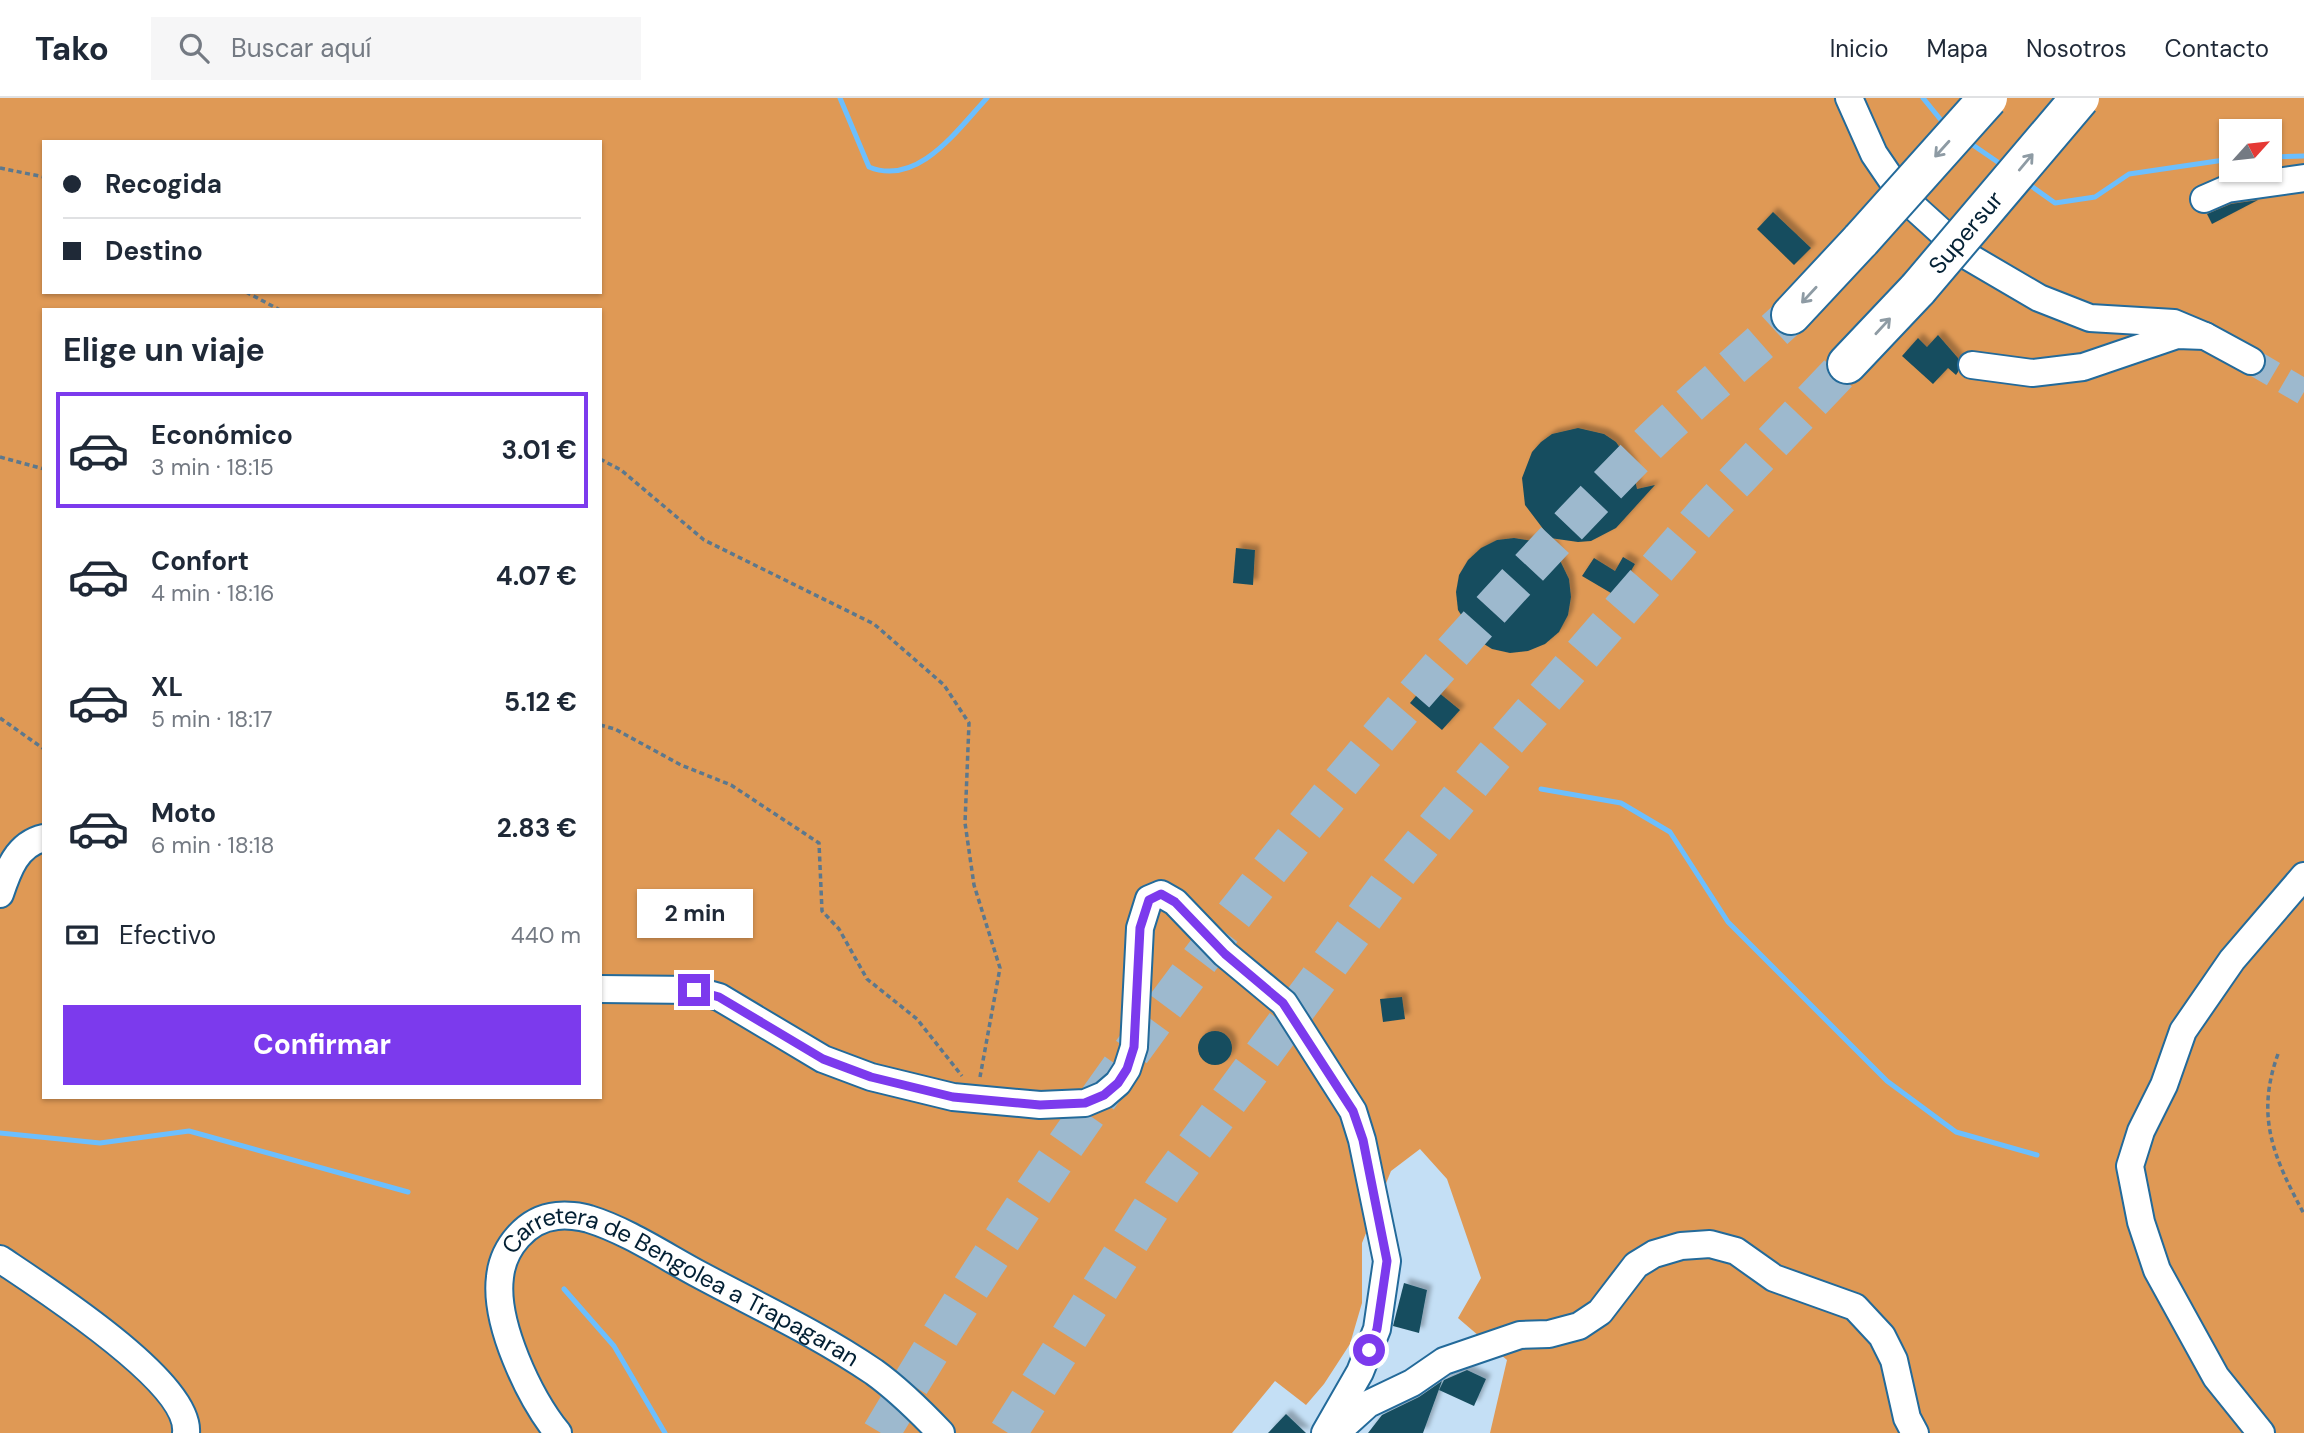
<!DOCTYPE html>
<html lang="es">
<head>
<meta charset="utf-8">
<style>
  :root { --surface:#fff; --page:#f6f6f7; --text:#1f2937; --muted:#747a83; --line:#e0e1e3; --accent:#7c3aed }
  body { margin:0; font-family:"DM Sans",sans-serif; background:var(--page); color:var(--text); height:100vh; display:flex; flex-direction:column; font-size:26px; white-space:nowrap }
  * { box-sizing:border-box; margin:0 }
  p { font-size:23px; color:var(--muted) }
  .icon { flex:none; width:38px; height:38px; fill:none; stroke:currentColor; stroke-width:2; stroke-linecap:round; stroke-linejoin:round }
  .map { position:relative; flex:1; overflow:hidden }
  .sheet { position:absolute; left:42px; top:210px; width:560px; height:791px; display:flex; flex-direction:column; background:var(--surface); border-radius:0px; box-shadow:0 2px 5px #0004 }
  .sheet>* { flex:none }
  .guide { position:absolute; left:42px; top:42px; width:560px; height:154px; border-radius:0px; box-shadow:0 2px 5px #0004; display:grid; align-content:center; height:154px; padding:0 21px; background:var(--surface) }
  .needle { width:46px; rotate:63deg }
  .controls { position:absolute; left:2219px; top:21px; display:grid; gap:14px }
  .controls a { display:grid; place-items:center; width:63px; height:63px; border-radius:0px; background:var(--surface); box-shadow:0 2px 5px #0004; font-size:35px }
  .end { position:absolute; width:32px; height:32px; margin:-16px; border:9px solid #7c3aed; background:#fff; box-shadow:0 0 0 4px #fff }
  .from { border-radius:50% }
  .bubble { position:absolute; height:49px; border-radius:0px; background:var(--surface); box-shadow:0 2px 5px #0004; font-size:23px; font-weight:700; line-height:49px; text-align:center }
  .guide b { display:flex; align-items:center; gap:24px; height:66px; font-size:26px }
  .guide b+b { border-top:2px solid var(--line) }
  .guide i { width:18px; height:18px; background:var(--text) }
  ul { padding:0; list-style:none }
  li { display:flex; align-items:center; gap:21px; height:116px; margin:0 14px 10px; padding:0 7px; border:4px solid transparent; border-radius:0px }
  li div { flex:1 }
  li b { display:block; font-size:26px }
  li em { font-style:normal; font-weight:700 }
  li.on { border-color:var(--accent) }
  li>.icon { width:63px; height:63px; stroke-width:1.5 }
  h2 { padding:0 21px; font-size:32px; line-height:84px }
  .pay { display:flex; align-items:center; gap:18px; height:77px; padding:0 21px; font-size:26px }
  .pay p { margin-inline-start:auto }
  .primary-button { display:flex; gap:14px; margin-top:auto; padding:14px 21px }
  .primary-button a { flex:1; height:80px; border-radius:0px; background:var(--accent); color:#fff; font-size:28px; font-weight:700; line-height:80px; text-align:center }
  header { display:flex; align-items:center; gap:42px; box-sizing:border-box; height:98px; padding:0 35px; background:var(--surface); border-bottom:2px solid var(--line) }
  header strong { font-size:33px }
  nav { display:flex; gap:38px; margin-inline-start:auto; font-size:24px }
  .search { width:490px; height:63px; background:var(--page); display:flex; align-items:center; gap:18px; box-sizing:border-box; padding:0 24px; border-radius:0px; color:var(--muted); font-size:26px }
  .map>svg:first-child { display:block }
  .green { fill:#df9955; fill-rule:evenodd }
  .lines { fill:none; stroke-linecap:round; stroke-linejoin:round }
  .stream { stroke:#6cbffe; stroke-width:5 }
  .building { fill:#174d5f; filter:url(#shadow) }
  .minor-tunnel { stroke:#9db9ce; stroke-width:26; stroke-dasharray:26 13; stroke-linecap:butt }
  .highway-tunnel { stroke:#9db9ce; stroke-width:38; stroke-dasharray:38 19; stroke-linecap:butt }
  .minor-casing { stroke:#236a9a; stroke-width:30 }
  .highway-casing { stroke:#236a9a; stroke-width:42 }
  .path { stroke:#5c788d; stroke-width:3.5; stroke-dasharray:5 3.5; stroke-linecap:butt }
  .minor { stroke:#fff; stroke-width:26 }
  .highway { stroke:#fff; stroke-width:38 }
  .highway-bridge-casing { stroke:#236a9a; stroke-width:42; stroke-linecap:butt }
  .highway-bridge { stroke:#fff; stroke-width:38 }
  .oneway { stroke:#8e9ba4 }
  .route { stroke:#7c3aed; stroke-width:9 }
  .labels { text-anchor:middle; stroke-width:7; stroke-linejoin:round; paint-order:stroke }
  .street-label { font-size:24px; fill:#032034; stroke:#ddeaf5 }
</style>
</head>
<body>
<header>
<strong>Tako</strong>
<div class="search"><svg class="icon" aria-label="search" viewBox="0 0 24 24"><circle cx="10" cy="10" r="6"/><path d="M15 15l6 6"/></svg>Buscar aquí</div>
<nav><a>Inicio</a><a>Mapa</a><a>Nosotros</a><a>Contacto</a></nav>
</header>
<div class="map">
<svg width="2304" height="1335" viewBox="0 0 2304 1335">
  <defs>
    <filter id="shadow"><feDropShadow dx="5" dy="-5" stdDeviation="2" flood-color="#0004"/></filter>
  </defs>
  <rect width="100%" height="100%" fill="#c4dff5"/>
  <!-- green -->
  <path class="green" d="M 0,0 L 2304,0 L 2304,1335 L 1490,1335 L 1507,1262 L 1458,1220 L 1481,1180 L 1447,1081 L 1420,1051 L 1391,1073 L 1362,1145 L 1362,1205 L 1350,1246 L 1324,1286 L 1306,1307 L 1275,1283 L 1232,1335 L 0,1335 ZM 2231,33 L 2270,33 L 2270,72 L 2231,72 ZM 44,44 L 600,44 L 600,194 L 44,194 ZM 44,212 L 600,212 L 600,999 L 44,999 Z"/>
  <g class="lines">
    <!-- stream -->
    <g class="stream">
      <path d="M 840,0 L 869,69 C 918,89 957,32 987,0"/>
      <path d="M 1923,0 L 1945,27"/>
      <path d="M 1967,43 L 2005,69"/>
      <path d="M 2270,59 L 2304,58"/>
      <path d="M 2027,85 L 2055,105 L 2095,99 L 2129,76 L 2231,61"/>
      <path d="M 1541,691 L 1621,705 L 1670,734 L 1728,824 L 1887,983 L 1956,1034 L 2037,1057"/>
      <path d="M 0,1035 L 100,1045 L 189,1033 L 408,1094"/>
      <path d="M 564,1191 L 614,1248 L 665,1335"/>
    </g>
  </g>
  <!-- building -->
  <g class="building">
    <path d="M 2258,102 L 2212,126 L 2207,116 L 2231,106 Z"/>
    <path d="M 1773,114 L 1811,150 L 1794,167 L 1757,131 Z"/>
    <path d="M 1938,237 L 1958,260 L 1958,274 L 1956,277 L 1948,270 L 1933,286 L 1902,258 L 1918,240 L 1927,249 Z"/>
    <path d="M 1578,330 L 1604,336 L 1616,344 L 1632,367 L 1637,391 L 1655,387 L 1616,430 L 1591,443 L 1578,444 L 1550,440 L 1525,407 L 1522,380 L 1532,354 L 1541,344 L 1552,336 Z"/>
    <path d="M 1514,440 L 1552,446 L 1569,481 L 1571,499 L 1568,517 L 1559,534 L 1545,546 L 1528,553 L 1510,555 L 1492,551 L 1476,541 L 1458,512 L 1456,494 L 1459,477 L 1468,462 L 1481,450 L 1497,442 Z"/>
    <path d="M 1236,450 L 1255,452 L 1253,487 L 1233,485 Z"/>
    <path d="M 1623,459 L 1635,466 L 1616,498 L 1582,478 L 1594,460 L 1615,473 Z"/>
    <path d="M 1427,585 L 1460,612 L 1442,632 L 1410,605 Z"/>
    <path d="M 1402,899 L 1405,921 L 1383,924 L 1380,901 Z"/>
    <circle cx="1215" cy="950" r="17"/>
    <path d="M 1404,1185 L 1427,1192 L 1419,1235 L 1393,1228 Z"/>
    <path d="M 1467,1272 L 1486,1281 L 1474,1308 L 1439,1292 L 1444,1282 Z"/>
    <path d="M 1442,1283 L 1423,1335 L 1368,1335 L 1382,1317 L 1419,1299 Z"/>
    <path d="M 1286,1316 L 1306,1335 L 1268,1335 Z"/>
  </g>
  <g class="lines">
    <!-- minor-tunnel -->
    <path class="minor-tunnel" d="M 2251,263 L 2304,294"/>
    <!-- highway-tunnel -->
    <g class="highway-tunnel">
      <path d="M 881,1335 C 1093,978 1349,649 1640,354 C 1688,306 1741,263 1791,217"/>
      <path d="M 1008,1335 L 1164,1090 L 1388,787 L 1493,659 L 1707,413 L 1847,266"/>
    </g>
    <defs>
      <g id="minor">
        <path d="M 1849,0 L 1874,56 L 1904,100 L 1969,159 L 2039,200 L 2090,220 L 2174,225 L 2205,238"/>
        <path d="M 2204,101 L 2227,91 L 2304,80"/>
        <path d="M 1972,267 L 2032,275 L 2083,269 L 2177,237 L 2205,238 L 2251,263"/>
        <path d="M 0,796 C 8,772 17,746 44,740"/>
        <path d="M 600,891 L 694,892 L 719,899 L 823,961 L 871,979 L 953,999 L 1040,1007 L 1085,1005 L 1104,997 L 1118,985 L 1127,971 L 1134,949 L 1140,830 L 1149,801 L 1161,796 L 1175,804 L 1225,856 L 1284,905 L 1353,1013 L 1362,1042 L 1387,1163 L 1377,1231 L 1360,1274 L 1325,1335"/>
        <path d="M 0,1161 C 40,1188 191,1284 186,1335"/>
        <path id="s1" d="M 558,1335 C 529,1299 494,1225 500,1179 C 503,1150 526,1121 557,1118 C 566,1117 580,1118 589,1121 C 628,1133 666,1159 702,1178 C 760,1209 820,1237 874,1274 C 899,1292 920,1313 941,1335"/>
        <path d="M 1336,1335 L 1368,1306 L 1412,1285 L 1444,1263 L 1520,1237 L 1549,1236 L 1579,1228 L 1600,1214 L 1636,1167 L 1654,1156 L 1681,1148 L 1710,1146 L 1736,1153 L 1774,1180 L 1855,1209 L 1882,1238 L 1894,1262 L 1907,1320 L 1915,1335"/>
        <path d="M 2261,1335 L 2216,1279 L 2157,1172 L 2141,1124 L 2130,1068 L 2141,1033 L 2164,987 L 2183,933 L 2232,862 L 2304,778"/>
      </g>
      <g id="highway">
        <path d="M 1791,217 L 1861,142"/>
        <path d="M 1847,266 L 1918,191"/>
      </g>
    </defs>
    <!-- minor casing -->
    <use href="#minor" class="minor-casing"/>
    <!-- highway casing -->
    <use href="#highway" class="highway-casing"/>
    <!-- path -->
    <g class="path">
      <path d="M 0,70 L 44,79"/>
      <path d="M 246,194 L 280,212"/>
      <path d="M 0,359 L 44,371"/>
      <path d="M 600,361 L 621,372 L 704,442 L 874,526 L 944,587 L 969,625 L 965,725 L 974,787 L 1000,870 L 980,979"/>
      <path d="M 0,620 L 44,651"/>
      <path d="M 600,627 L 615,631 L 681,667 L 731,687 L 819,745 L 822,813 L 839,831 L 867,881 L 917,921 L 962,978"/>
      <path d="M 2278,956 C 2255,1019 2274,1060 2304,1116"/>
    </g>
    <!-- minor -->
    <use href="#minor" class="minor"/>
    <!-- highway -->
    <use href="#highway" class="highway"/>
    <defs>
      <g id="highway-bridge">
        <path d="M 1861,142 L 1988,0"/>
        <path id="s2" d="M 1918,191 L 2080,0"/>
      </g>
    </defs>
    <!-- highway-bridge casing -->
    <use href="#highway-bridge" class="highway-bridge-casing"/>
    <!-- highway-bridge -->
    <use href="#highway-bridge" class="highway-bridge"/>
  </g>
  <!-- one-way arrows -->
  <defs><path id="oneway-shaft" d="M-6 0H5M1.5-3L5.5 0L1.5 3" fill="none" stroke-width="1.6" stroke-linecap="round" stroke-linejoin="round" transform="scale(1.75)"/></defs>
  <g class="oneway">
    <use href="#oneway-shaft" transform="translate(1942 51) rotate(132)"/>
    <use href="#oneway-shaft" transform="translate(2026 64) rotate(-50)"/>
    <use href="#oneway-shaft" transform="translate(1809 197) rotate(133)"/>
    <use href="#oneway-shaft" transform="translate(1883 228) rotate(-47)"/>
  </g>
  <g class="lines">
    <!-- route -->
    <path class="route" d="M 694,892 L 719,899 L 823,961 L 871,979 L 953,999 L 1040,1007 L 1085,1005 L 1104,997 L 1118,985 L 1127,971 L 1134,949 L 1140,830 L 1149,802 L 1161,796 L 1175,804 L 1225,856 L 1283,905 L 1353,1013 L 1363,1042 L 1387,1163 L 1377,1231 L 1369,1252"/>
  </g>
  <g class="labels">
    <!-- street labels -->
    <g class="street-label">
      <text dy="8" stroke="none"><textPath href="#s2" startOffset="74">Supersur</textPath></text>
      <text dy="8" stroke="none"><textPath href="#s1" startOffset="396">Carretera de Bengolea a Trapagaran</textPath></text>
    </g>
  </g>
</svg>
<div class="controls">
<a><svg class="needle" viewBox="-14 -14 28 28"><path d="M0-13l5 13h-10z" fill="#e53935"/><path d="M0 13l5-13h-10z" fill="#747a83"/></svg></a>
</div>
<i class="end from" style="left:1369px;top:1252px"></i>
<i class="end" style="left:694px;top:892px"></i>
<div class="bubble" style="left:637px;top:791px;width:116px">2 min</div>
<div class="guide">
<b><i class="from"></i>Recogida</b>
<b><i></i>Destino</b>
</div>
<section class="sheet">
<h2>Elige un viaje</h2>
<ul>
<li class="on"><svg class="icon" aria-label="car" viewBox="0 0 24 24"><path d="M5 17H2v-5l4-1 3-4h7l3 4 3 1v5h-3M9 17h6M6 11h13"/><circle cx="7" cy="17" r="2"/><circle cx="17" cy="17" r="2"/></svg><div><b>Económico</b><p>3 min · 18:15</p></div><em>3.01 €</em></li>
<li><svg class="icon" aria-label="car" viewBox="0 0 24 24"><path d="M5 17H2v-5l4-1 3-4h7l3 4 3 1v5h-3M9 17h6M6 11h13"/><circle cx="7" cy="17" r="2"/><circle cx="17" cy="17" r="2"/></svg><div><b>Confort</b><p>4 min · 18:16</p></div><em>4.07 €</em></li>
<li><svg class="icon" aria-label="car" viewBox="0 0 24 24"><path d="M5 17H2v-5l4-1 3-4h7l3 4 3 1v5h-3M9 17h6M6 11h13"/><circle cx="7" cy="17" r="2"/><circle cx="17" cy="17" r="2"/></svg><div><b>XL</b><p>5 min · 18:17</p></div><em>5.12 €</em></li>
<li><svg class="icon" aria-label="car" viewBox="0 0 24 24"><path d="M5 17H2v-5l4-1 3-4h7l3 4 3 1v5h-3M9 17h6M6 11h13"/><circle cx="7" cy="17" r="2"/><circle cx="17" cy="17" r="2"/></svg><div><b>Moto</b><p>6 min · 18:18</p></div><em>2.83 €</em></li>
</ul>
<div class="pay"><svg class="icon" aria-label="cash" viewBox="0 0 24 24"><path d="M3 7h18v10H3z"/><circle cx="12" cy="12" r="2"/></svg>Efectivo<p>440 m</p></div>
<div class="primary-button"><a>Confirmar</a></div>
</section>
</div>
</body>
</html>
